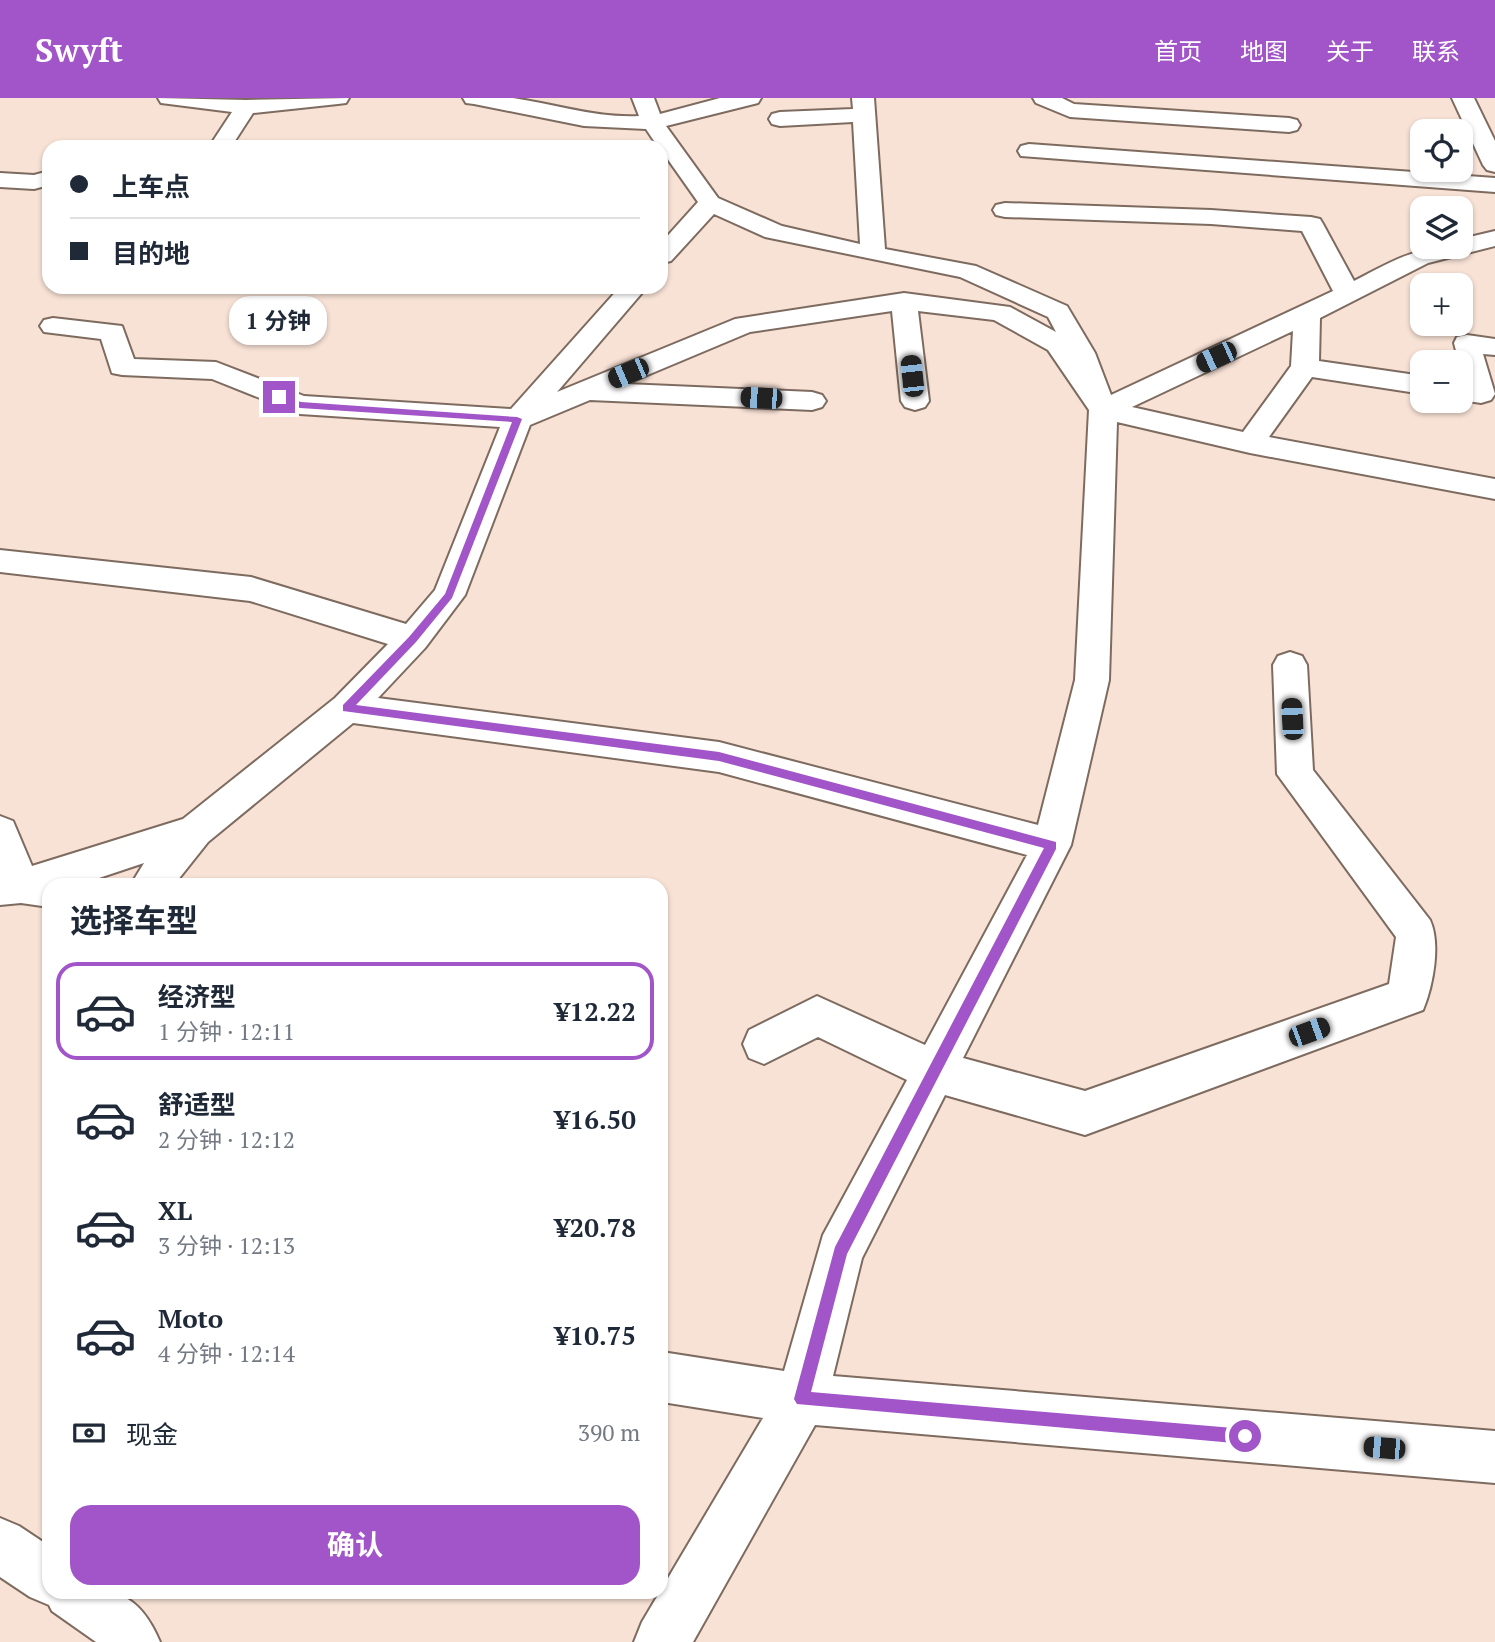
<!DOCTYPE html>
<html lang="zh">
<head>
<meta charset="utf-8">
<style>
  :root { --surface:#fff; --page:#f6f6f7; --text:#1f2937; --muted:#747a83; --line:#e0e1e3; --accent:#a155c8 }
  body { margin:0; font-family:"PT Serif","Noto Sans SC",serif; background:var(--page); color:var(--text); height:100vh; display:flex; flex-direction:column; font-size:26px; white-space:nowrap }
  * { box-sizing:border-box; margin:0 }
  p { font-size:23px; color:var(--muted) }
  .icon { flex:none; width:38px; height:38px; fill:none; stroke:currentColor; stroke-width:2; stroke-linecap:round; stroke-linejoin:round }
  .map { position:relative; flex:1; overflow:hidden }
  .drawer { position:absolute; left:42px; top:780px; width:626px; height:721px; display:flex; flex-direction:column; background:var(--surface); border-radius:21px; box-shadow:0 2px 5px #0004 }
  .drawer>* { flex:none }
  .guide { position:absolute; left:42px; top:42px; width:626px; height:154px; border-radius:21px; box-shadow:0 2px 5px #0004; display:grid; align-content:center; height:154px; padding:0 28px; background:var(--surface) }
  .tools { position:absolute; left:1410px; top:21px; display:grid; gap:14px }
  .tools a { display:grid; place-items:center; width:63px; height:63px; border-radius:14px; background:var(--surface); box-shadow:0 2px 5px #0004; font-size:35px }
  .end { position:absolute; width:32px; height:32px; margin:-16px; border:9px solid #a155c8; background:#fff; box-shadow:0 0 0 4px #fff }
  .from { border-radius:50% }
  .bubble { position:absolute; height:49px; border-radius:21px; background:var(--surface); box-shadow:0 2px 5px #0004; font-size:23px; font-weight:700; line-height:49px; text-align:center }
  .car { position:absolute; width:21px; height:42px; margin:-21px -10px; border-radius:9px; box-shadow:0 0 5px 2px #0007; background:linear-gradient(#222 24%,#8ab4d8 0 40%,#222 0 76%,#8ab4d8 0 86%,#222 0) }
  .guide b { display:flex; align-items:center; gap:24px; height:66px; font-size:26px }
  .guide b+b { border-top:2px solid var(--line) }
  .guide i { width:18px; height:18px; background:var(--text) }
  ul { padding:0; list-style:none }
  li { display:flex; align-items:center; gap:21px; height:98px; margin:0 14px 10px; padding:0 14px; border:4px solid transparent; border-radius:21px }
  li div { flex:1 }
  li b { display:block; font-size:26px }
  li em { font-style:normal; font-weight:700 }
  li.current { border-color:var(--accent) }
  li>.icon { width:63px; height:63px; stroke-width:1.5 }
  h2 { padding:0 28px; font-size:32px; line-height:84px }
  .pay { display:flex; align-items:center; gap:18px; height:77px; padding:0 28px; font-size:26px }
  .pay p { margin-inline-start:auto }
  .button { display:flex; gap:14px; margin-top:auto; padding:14px 28px }
  .button a { flex:1; height:80px; border-radius:21px; background:var(--accent); color:#fff; font-size:28px; font-weight:700; line-height:80px; text-align:center }
  header { display:flex; align-items:center; gap:42px; box-sizing:border-box; height:98px; padding:0 35px; background:var(--accent); color:#fff }
  header strong { font-size:33px }
  nav { display:flex; gap:38px; margin-inline-start:auto; font-size:24px }
  .map>svg:first-child { display:block }
  .lines { fill:none; stroke-linecap:round; stroke-linejoin:round }
  .minor-casing { stroke:#7e6b60; stroke-width:4 }
  .minor { fill:#fff; fill-rule:evenodd }
  .route { fill:#a155c8 }
</style>
</head>
<body>
<header>
<strong>Swyft</strong>
<nav><a>首页</a><a>地图</a><a>关于</a><a>联系</a></nav>
</header>
<div class="map">
<svg width="1495" height="1544" viewBox="0 0 1495 1544">
  <rect width="100%" height="100%" fill="#f8e2d6"/>
  <g class="lines">
    <defs>
      <g id="minor">
        <path d="M 158,0 L 246,2 L 349,0 L 346,5 L 338,6 L 253,15 L 231,49 L 209,49 L 232,14 L 169,6 L 161,5 Z"/>
        <path d="M 463,0 C 479,0 497,0 513,0 C 555,6 595,20 639,18 L 632,0 L 654,0 L 660,16 L 720,0 L 761,0 L 758,5 L 666,28 L 718,100 L 782,128 L 860,146 L 853,24 L 780,28 L 772,26 L 769,21 L 772,16 L 780,14 L 853,11 L 852,0 L 874,0 L 885,151 L 976,168 L 1067,208 L 1095,255 L 1111,297 L 1333,193 L 1302,133 L 1211,126 L 1005,119 L 996,117 L 993,112 L 996,107 L 1005,105 L 1211,112 L 1311,119 L 1320,121 L 1323,126 L 1354,183 C 1395,162 1413,149 1461,149 L 1461,141 L 1495,133 L 1495,148 L 1428,165 L 1320,220 L 1319,263 L 1423,278 L 1423,296 L 1312,279 L 1269,339 L 1495,381 L 1495,401 L 1250,355 L 1117,324 L 1109,582 L 1071,747 L 963,960 L 1085,993 L 1389,886 L 1396,839 L 1277,676 L 1273,567 L 1278,558 L 1290,554 L 1302,558 L 1307,567 L 1313,672 L 1430,822 C 1441,846 1433,888 1423,912 L 1085,1037 L 945,997 L 862,1160 L 833,1278 L 1495,1333 L 1495,1385 L 815,1327 L 693,1544 L 634,1544 L 642,1524 L 763,1320 L 662,1304 L 662,1254 L 784,1273 L 823,1137 L 907,982 L 818,939 L 764,966 L 749,960 L 743,946 L 749,932 L 817,898 L 925,947 L 1027,757 L 719,674 L 353,625 L 208,744 L 173,788 L 130,788 L 144,765 L 75,788 L 49,788 L 49,809 L 21,805 L 0,807 L 0,718 L 13,723 L 32,768 L 183,721 L 335,600 L 388,546 L 250,503 L 0,474 L 0,452 L 251,479 L 406,526 L 435,492 L 500,329 L 300,316 L 212,281 L 122,277 L 112,275 L 101,241 L 44,234 L 40,228 L 44,222 L 53,220 L 122,228 L 134,261 L 216,264 L 304,298 L 511,311 L 620,189 L 647,189 L 557,294 L 735,221 L 904,195 L 1010,209 L 1056,234 L 1048,219 L 960,179 L 765,139 L 714,116 L 671,163 L 662,165 L 662,144 L 698,104 L 662,53 L 662,49 L 658,49 L 646,31 L 584,28 L 474,6 L 466,5 ZM 892,213 L 901,303 L 905,309 L 915,312 L 925,309 L 929,303 L 918,213 L 994,222 L 1048,252 L 1089,312 L 1075,582 L 1038,727 L 719,644 L 378,600 L 425,550 L 465,497 L 530,327 L 590,302 L 812,312 L 822,309 L 826,303 L 822,297 L 812,294 L 626,286 L 750,234 ZM 1293,233 L 1291,268 L 1243,334 L 1132,309 Z"/>
        <path d="M 1033,0 L 1062,0 L 1074,6 L 1289,20 L 1297,22 L 1300,27 L 1297,32 L 1289,34 L 1070,19 L 1036,5 Z"/>
        <path d="M 1452,0 L 1474,0 L 1495,43 L 1495,74 L 1487,72 L 1483,67 Z"/>
        <path d="M 1029,46 L 1495,80 L 1495,94 L 1021,58 L 1018,53 L 1021,48 Z"/>
        <path d="M 49,73 L 49,87 L 34,91 L 0,89 L 0,75 L 34,77 Z"/>
        <path d="M 1467,237 L 1495,241 L 1495,257 L 1483,256 L 1495,296 L 1491,302 L 1481,305 L 1461,302 L 1461,284 L 1464,285 L 1461,264 L 1459,264 L 1454,245 L 1457,239 Z"/>
        <path d="M 0,1420 L 19,1428 L 49,1448 L 49,1494 C 105,1494 134,1483 160,1544 L 96,1544 L 52,1513 L 49,1507 L 30,1499 L 0,1479 Z"/>
      </g>
    </defs>
    <!-- minor casing -->
    <use href="#minor" class="minor-casing"/>
    <!-- minor -->
    <use href="#minor" class="minor"/>
  </g>
  <!-- route -->
  <path class="route" d="M 279,296 L 301,304 L 517,319 L 522,321 L 452,500 L 416,544 L 356,607 L 719,654 L 1056,744 L 1056,751 L 847,1156 L 811,1294 L 1245,1331 L 1251,1333 L 1253,1338 L 1251,1344 L 1245,1346 L 797,1306 L 794,1301 L 835,1149 L 1044,750 L 719,663 L 343,613 L 343,607 L 409,539 L 445,496 L 512,324 L 300,310 L 276,300 Z"/>
</svg>
<div class="tools">
<a><svg class="icon" aria-label="locate" viewBox="0 0 24 24"><circle cx="12" cy="12" r="6"/><path d="M12 2v4M12 18v4M2 12h4M18 12h4"/></svg></a>
<a><svg class="icon" aria-label="layers" viewBox="0 0 24 24"><path d="M12 4l9 5-9 5-9-5zM3 14l9 5 9-5"/></svg></a>
<a>+</a>
<a>−</a>
</div>
<i class="end from" style="left:1245px;top:1338px"></i>
<i class="end" style="left:279px;top:299px"></i>
<div class="bubble" style="left:229px;top:198px;width:98px">1 分钟</div>
<i class="car" style="left:1216px;top:259px;rotate:245deg"></i>
<i class="car" style="left:628px;top:275px;rotate:247deg"></i>
<i class="car" style="left:912px;top:278px;rotate:354deg"></i>
<i class="car" style="left:761px;top:300px;rotate:273deg"></i>
<i class="car" style="left:1292px;top:621px;rotate:357deg"></i>
<i class="car" style="left:1309px;top:934px;rotate:70deg"></i>
<i class="car" style="left:1384px;top:1350px;rotate:275deg"></i>
<div class="guide">
<b><i class="from"></i>上车点</b>
<b><i></i>目的地</b>
</div>
<section class="drawer">
<h2>选择车型</h2>
<ul>
<li class="current"><svg class="icon" aria-label="car" viewBox="0 0 24 24"><path d="M5 17H2v-5l4-1 3-4h7l3 4 3 1v5h-3M9 17h6M6 11h13"/><circle cx="7" cy="17" r="2"/><circle cx="17" cy="17" r="2"/></svg><div><b>经济型</b><p>1 分钟 · 12:11</p></div><em>¥12.22</em></li>
<li><svg class="icon" aria-label="car" viewBox="0 0 24 24"><path d="M5 17H2v-5l4-1 3-4h7l3 4 3 1v5h-3M9 17h6M6 11h13"/><circle cx="7" cy="17" r="2"/><circle cx="17" cy="17" r="2"/></svg><div><b>舒适型</b><p>2 分钟 · 12:12</p></div><em>¥16.50</em></li>
<li><svg class="icon" aria-label="car" viewBox="0 0 24 24"><path d="M5 17H2v-5l4-1 3-4h7l3 4 3 1v5h-3M9 17h6M6 11h13"/><circle cx="7" cy="17" r="2"/><circle cx="17" cy="17" r="2"/></svg><div><b>XL</b><p>3 分钟 · 12:13</p></div><em>¥20.78</em></li>
<li><svg class="icon" aria-label="car" viewBox="0 0 24 24"><path d="M5 17H2v-5l4-1 3-4h7l3 4 3 1v5h-3M9 17h6M6 11h13"/><circle cx="7" cy="17" r="2"/><circle cx="17" cy="17" r="2"/></svg><div><b>Moto</b><p>4 分钟 · 12:14</p></div><em>¥10.75</em></li>
</ul>
<div class="pay"><svg class="icon" aria-label="cash" viewBox="0 0 24 24"><path d="M3 7h18v10H3z"/><circle cx="12" cy="12" r="2"/></svg>现金<p>390 m</p></div>
<div class="button"><a>确认</a></div>
</section>
</div>
</body>
</html>
